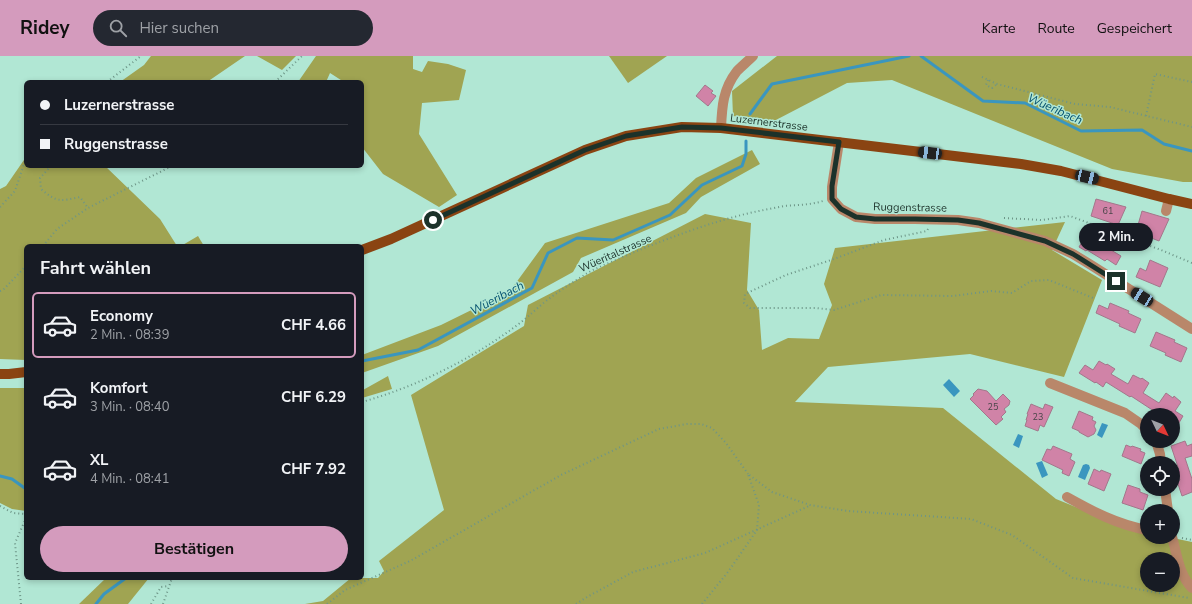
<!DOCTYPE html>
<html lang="de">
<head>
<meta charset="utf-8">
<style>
  :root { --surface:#171b24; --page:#242831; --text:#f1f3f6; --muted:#9ea1a6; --line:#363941; --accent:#d49bbd }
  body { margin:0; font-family:"Nunito Sans",sans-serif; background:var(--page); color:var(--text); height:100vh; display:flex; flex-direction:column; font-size:15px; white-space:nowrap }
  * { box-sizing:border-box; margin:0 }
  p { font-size:13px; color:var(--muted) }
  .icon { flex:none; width:22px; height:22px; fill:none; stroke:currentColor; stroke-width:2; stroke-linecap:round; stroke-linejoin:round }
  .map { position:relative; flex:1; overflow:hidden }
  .sheet { position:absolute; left:24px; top:188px; width:340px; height:336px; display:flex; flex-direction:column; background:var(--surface); border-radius:6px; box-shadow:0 2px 6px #0003 }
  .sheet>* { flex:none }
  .hud { position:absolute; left:24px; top:24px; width:340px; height:88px; border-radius:6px; box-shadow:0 2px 6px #0003; display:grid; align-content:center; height:88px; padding:0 16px; background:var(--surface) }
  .needle { width:26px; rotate:133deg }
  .tools { position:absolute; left:1140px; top:352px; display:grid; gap:8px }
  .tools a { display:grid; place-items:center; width:40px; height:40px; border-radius:50%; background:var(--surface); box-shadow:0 2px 6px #0003; font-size:20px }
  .end { position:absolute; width:18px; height:18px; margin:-9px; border:5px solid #1c322a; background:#fff; box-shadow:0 0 0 2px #fff }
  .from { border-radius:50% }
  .bubble { position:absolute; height:28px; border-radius:14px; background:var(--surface); box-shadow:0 2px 6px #0003; font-size:13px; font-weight:700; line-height:28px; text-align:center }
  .car { position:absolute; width:12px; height:24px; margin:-12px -6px; border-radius:5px; box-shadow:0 0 3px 1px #0007; background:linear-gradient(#222 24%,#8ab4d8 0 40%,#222 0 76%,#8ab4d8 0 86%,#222 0) }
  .hud b { display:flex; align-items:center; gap:14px; height:38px; font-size:15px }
  .hud b+b { border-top:1px solid var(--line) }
  .hud i { width:10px; height:10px; background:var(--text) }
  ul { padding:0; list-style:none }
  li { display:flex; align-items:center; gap:12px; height:66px; margin:0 8px 6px; padding:0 8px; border:2px solid transparent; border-radius:6px }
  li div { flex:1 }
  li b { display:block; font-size:15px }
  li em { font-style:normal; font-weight:700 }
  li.active { border-color:var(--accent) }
  li>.icon { width:36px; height:36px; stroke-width:1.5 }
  h2 { padding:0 16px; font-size:18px; line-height:48px }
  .button { display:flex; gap:8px; margin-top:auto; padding:8px 16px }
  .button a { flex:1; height:46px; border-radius:24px; background:var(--accent); color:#111; font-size:16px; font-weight:700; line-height:46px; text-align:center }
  header { display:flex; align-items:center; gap:24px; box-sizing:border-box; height:56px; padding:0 20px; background:var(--accent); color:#111 }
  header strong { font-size:19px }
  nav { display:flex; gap:22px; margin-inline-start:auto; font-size:14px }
  .search { width:280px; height:36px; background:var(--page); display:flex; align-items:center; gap:10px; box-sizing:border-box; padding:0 14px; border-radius:22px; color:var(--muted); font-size:15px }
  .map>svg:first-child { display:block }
  .forest { fill:#a0a452; fill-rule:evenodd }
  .water { fill:#3a96bf }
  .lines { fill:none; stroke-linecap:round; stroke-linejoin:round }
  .stream { stroke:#3a96bf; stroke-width:3 }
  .building { fill:#d083a7; stroke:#a3778b }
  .path { stroke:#6d9587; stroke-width:2; stroke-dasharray:1 3; stroke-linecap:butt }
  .minor { stroke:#b9876a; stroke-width:10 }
  .major { stroke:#8a4412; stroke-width:10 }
  .route { stroke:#1c322a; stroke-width:5 }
  .labels { text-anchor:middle; stroke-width:3; stroke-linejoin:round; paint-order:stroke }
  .number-label { font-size:9px; fill:#494649 }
  .street-label { font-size:11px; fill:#1c322a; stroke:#b1e7d4 }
  .water-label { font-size:12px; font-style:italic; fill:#06526f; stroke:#b1e7d4 }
</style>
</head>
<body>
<header>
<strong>Ridey</strong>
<div class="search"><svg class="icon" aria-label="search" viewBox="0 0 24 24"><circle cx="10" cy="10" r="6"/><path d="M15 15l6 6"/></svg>Hier suchen</div>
<nav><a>Karte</a><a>Route</a><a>Gespeichert</a></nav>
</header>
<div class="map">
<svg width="1192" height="548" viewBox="0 0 1192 548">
  <rect width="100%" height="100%" fill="#b1e7d4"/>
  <!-- forest -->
  <g class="forest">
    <path d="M 151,0 L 245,0 L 207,26 L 120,26 L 144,9 Z"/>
    <path d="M 257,0 L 296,0 L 282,14 Z"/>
    <path d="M 316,0 L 413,0 L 413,13 L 422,16 L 428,5 L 448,8 L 466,14 L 459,44 L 422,47 L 419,78 L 457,139 L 439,151 L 383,118 L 362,91 L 362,26 L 344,26 L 330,17 L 326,26 L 298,26 Z"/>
    <path d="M 609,0 L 667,0 L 628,27 Z"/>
    <path d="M 777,0 L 1192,0 L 1192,126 L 1183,126 L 1112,113 L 892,24 L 847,27 L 774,65 L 733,60 L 732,35 Z"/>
    <path d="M 752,94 L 760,108 L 701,141 L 686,157 L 581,202 L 573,216 L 438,290 L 362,317 L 362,299 L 441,269 L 510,235 L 545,187 L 669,147 L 696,122 Z"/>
    <path d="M 26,101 L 26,110 L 105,110 L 160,163 L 177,190 L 26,190 L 26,304 L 0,303 L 0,133 L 6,130 Z"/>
    <path d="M 705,158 L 751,167 L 747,234 L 759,254 L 762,294 L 788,282 L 819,283 L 832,249 L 824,228 L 835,192 L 1065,166 L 1052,194 L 1102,224 L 1064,321 L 970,298 L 828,311 L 795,346 L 943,352 L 1056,443 L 1130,473 L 1147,477 L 1147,481 L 1168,481 L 1192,486 L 1192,548 L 305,548 L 323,545 L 351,522 L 378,522 L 384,515 L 379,505 L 444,454 L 411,339 L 524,270 L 528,249 ZM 1147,503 L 1173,503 L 1173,529 L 1147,529 Z"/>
    <path d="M 198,180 L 204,190 L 181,190 Z"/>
    <path d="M 388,320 L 392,333 L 362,342 L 362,333 L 363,334 Z"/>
    <path d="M 0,332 L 26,332 L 26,455 L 12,453 L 0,447 Z"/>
    <path d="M 106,522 L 149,522 L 128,548 L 79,548 Z"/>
  </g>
  <!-- water -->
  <g class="water">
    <path d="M 949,323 L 960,335 L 954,341 L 943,329 Z"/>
    <path d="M 1102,367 L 1108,369 L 1102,382 L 1097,379 Z"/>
    <path d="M 1018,378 L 1023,380 L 1019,392 L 1013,389 Z"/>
    <path d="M 1042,405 L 1048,419 L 1042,422 L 1036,407 Z"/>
    <path d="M 1086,408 L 1089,409 L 1090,412 L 1085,424 L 1078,421 L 1083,409 Z"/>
  </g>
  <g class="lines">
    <!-- stream -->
    <g class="stream">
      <path d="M 921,0 L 983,45 L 1025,47 L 1081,75 L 1142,74 L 1164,88 L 1192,95"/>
      <path d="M 750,58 L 772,28 L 909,0"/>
      <path d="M 362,305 L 418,294 L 532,232 L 548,197 L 577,182 L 613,184 L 670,159 L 702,129 L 742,110 L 746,98 L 746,85"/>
      <path d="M 0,420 L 12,423 L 26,433"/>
      <path d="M 96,548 L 104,538 L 126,522"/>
    </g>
  </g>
  <!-- building -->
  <g class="building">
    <path d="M 705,29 L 713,35 L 711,37 L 716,40 L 708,50 L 696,40 Z"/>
    <path d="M 1096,143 L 1126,151 L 1118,169 L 1091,160 Z"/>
    <path d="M 1142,155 L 1169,163 L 1159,185 L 1136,176 Z"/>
    <path d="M 1086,179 L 1121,200 L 1116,209 L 1107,203 L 1105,205 L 1087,194 L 1086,195 L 1079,191 Z"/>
    <path d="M 1150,204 L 1168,212 L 1160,231 L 1136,221 L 1140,212 L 1146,215 Z"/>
    <path d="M 1110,247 L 1129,255 L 1128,257 L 1141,263 L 1135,277 L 1119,270 L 1120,268 L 1096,257 L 1099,249 L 1108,253 Z"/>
    <path d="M 1156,276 L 1175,284 L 1174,286 L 1187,292 L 1181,306 L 1165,299 L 1166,297 L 1150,290 Z"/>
    <path d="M 1099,305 L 1106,309 L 1107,308 L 1115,313 L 1111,318 L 1128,328 L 1133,319 L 1141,323 L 1142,322 L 1149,327 L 1143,337 L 1159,347 L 1166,337 L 1173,342 L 1174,340 L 1181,346 L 1175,355 L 1183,360 L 1173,377 L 1173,359 L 1160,359 L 1131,340 L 1130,341 L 1106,326 L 1103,331 L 1096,326 L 1095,327 L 1079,317 L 1085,309 L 1093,314 Z"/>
    <path d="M 978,333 L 987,335 L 996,345 L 1003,338 L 1010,345 L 1009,349 L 1004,353 L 1006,356 L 1001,361 L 1003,363 L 996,369 L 970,343 L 974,339 L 973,338 Z"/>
    <path d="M 1031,348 L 1043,353 L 1045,348 L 1053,351 L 1044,371 L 1040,369 L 1038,375 L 1025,370 L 1027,364 L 1026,364 L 1028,358 L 1027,358 Z"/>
    <path d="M 1079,355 L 1093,361 L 1092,364 L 1096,366 L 1094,370 L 1096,374 L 1094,378 L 1088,381 L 1079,376 L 1079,375 L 1072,372 Z"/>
    <path d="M 1185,385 L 1187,390 L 1192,388 L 1192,400 L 1185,402 L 1192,423 L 1192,436 L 1182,440 L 1177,425 L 1180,424 L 1177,415 L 1179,414 L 1171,390 Z"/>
    <path d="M 1126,389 L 1131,391 L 1132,390 L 1141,393 L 1140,395 L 1145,397 L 1141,408 L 1122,400 Z"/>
    <path d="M 1053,390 L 1072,398 L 1070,403 L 1075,406 L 1069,420 L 1062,417 L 1063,414 L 1042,404 L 1047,393 L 1051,394 Z"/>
    <path d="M 1094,413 L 1100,416 L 1101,414 L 1111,418 L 1104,435 L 1088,428 Z"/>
    <path d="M 1128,429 L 1140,433 L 1140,436 L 1148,439 L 1143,454 L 1122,447 Z"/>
  </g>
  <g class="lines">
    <!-- path -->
    <g class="path">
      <path d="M 982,21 L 997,28 L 1075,48 L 1110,51 L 1192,71"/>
      <path d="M 988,24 L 986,29 L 992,32 L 997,28"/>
      <path d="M 107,26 L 141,0"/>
      <path d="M 275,26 L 302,0"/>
      <path d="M 1146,60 L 1155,18 L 1192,26"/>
      <path d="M 51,110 L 40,122 L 41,133 C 57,147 61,145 80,141 L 88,152"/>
      <path d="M 0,151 L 15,135 L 26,102"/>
      <path d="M 1004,162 L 1042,164 L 1070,160 L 1161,194 L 1192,207"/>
      <path d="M 928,173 L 927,175 L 884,184 L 834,203 L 786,219 L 745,238 L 744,247 L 750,252 L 816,252 L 834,254 L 881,239 L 953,240 L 991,235 L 1012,237 L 1031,225 L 1049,224 L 1093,242"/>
      <path d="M 43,190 L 57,173 L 88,152 L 172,110"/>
      <path d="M 0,235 L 3,234 L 26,210"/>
      <path d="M 362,346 C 418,330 470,304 516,270 C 527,262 536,253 546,245 C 560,234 575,225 589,216 C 604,208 621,202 637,195 C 674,180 714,165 754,156 C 764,154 774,152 784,150 C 797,149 810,149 823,145"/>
      <path d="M 0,450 L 13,457 L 26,458"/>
      <path d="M 1176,460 L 1178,474"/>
      <path d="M 1182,482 L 1192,484"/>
      <path d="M 21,548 L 15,487 L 26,462"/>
      <path d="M 151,548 L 161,531 L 169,530"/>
      <path d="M 163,548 L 172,522"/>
      <path d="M 327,548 L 345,534 L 410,505 L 561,419 L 659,373 L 687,368 L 701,368 L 712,372 L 726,387 L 748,418"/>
      <path d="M 576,548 L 587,541 L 633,516 L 705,497 L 809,450"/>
      <path d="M 702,548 L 728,516 L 757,474 L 759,449 L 748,418 L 772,436 L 810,449 L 848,455 L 971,463 L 1012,479 L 1073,522 L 1189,542"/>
    </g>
    <!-- minor -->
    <g class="minor">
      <path d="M 721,72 C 722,50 723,33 737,15 C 742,10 748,5 753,0"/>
      <path d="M 839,86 L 832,131 L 832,143 L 841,153 L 856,161 L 875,163 L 915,163 L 958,164 L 979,167 L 1045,185 L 1073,198 L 1091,209 L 1192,273"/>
      <path d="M 1166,155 L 1169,143"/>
      <path d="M 1050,327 L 1125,357 L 1141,368 L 1147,374"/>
      <path d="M 1156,385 L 1160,398 L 1161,407"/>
      <path d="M 1165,433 L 1168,455"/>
      <path d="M 1067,441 C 1094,456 1116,468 1147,474"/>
      <path d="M 1172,481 C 1177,498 1179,519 1192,532"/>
    </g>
    <!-- major -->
    <g class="major">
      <path d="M 362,194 L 391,183 L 585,94 L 626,80 L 682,71 L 721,72 L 1021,108 L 1061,115 L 1169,143 L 1192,148"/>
      <path d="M 0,318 L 9,318 L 26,316"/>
    </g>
  </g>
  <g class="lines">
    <!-- route -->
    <path class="route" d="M 433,164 L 585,94 L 626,80 L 682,71 L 721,72 L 839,86 L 832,130 L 832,143 L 841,153 L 856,161 L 875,163 L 915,163 L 958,164 L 979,167 L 1045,185 L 1073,198 L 1116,225"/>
  </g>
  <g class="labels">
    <!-- number labels -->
    <g class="number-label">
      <text x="1108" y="158">61</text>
      <text x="993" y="354">25</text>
      <text x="1038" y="364">23</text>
    </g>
    <!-- street labels -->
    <g class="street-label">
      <text transform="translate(769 66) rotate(7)" y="4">Luzernerstrasse</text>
      <text transform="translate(910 151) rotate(1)" y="4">Ruggenstrasse</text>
      <text transform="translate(615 197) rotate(-24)" y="4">Wüeritalstrasse</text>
    </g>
    <!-- water labels -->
    <g class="water-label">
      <text transform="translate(1055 53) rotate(24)" y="4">Wüeribach</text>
      <text transform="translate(497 242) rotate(-28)" y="4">Wüeribach</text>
    </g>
  </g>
</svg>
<div class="tools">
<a><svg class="needle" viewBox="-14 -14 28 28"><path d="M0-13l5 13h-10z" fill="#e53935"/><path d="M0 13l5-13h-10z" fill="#9ea1a6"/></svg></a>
<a><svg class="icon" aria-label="locate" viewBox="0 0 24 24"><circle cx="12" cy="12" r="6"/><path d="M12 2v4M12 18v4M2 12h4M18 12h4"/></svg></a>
<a>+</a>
<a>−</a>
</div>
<i class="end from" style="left:433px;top:164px"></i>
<i class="end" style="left:1116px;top:225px"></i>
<div class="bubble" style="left:1079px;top:167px;width:74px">2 Min.</div>
<i class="car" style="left:930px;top:97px;rotate:277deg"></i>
<i class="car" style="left:1087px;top:121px;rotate:103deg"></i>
<i class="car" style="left:1142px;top:241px;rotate:302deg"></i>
<div class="hud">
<b><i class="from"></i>Luzernerstrasse</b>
<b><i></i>Ruggenstrasse</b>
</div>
<section class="sheet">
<h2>Fahrt wählen</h2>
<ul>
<li class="active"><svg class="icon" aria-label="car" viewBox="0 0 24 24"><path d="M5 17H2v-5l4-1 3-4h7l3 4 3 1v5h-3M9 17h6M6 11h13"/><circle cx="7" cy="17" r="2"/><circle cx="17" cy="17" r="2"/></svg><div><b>Economy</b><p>2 Min. · 08:39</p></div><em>CHF 4.66</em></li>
<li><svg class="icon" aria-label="car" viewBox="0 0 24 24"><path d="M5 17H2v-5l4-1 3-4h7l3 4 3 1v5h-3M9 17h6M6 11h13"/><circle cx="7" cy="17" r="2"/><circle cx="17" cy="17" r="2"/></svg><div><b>Komfort</b><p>3 Min. · 08:40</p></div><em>CHF 6.29</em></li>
<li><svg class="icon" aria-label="car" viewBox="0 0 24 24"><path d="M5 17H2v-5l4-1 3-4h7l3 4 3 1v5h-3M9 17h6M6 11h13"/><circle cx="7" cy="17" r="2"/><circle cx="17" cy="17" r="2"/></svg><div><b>XL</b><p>4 Min. · 08:41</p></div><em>CHF 7.92</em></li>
</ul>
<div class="button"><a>Bestätigen</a></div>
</section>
</div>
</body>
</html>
